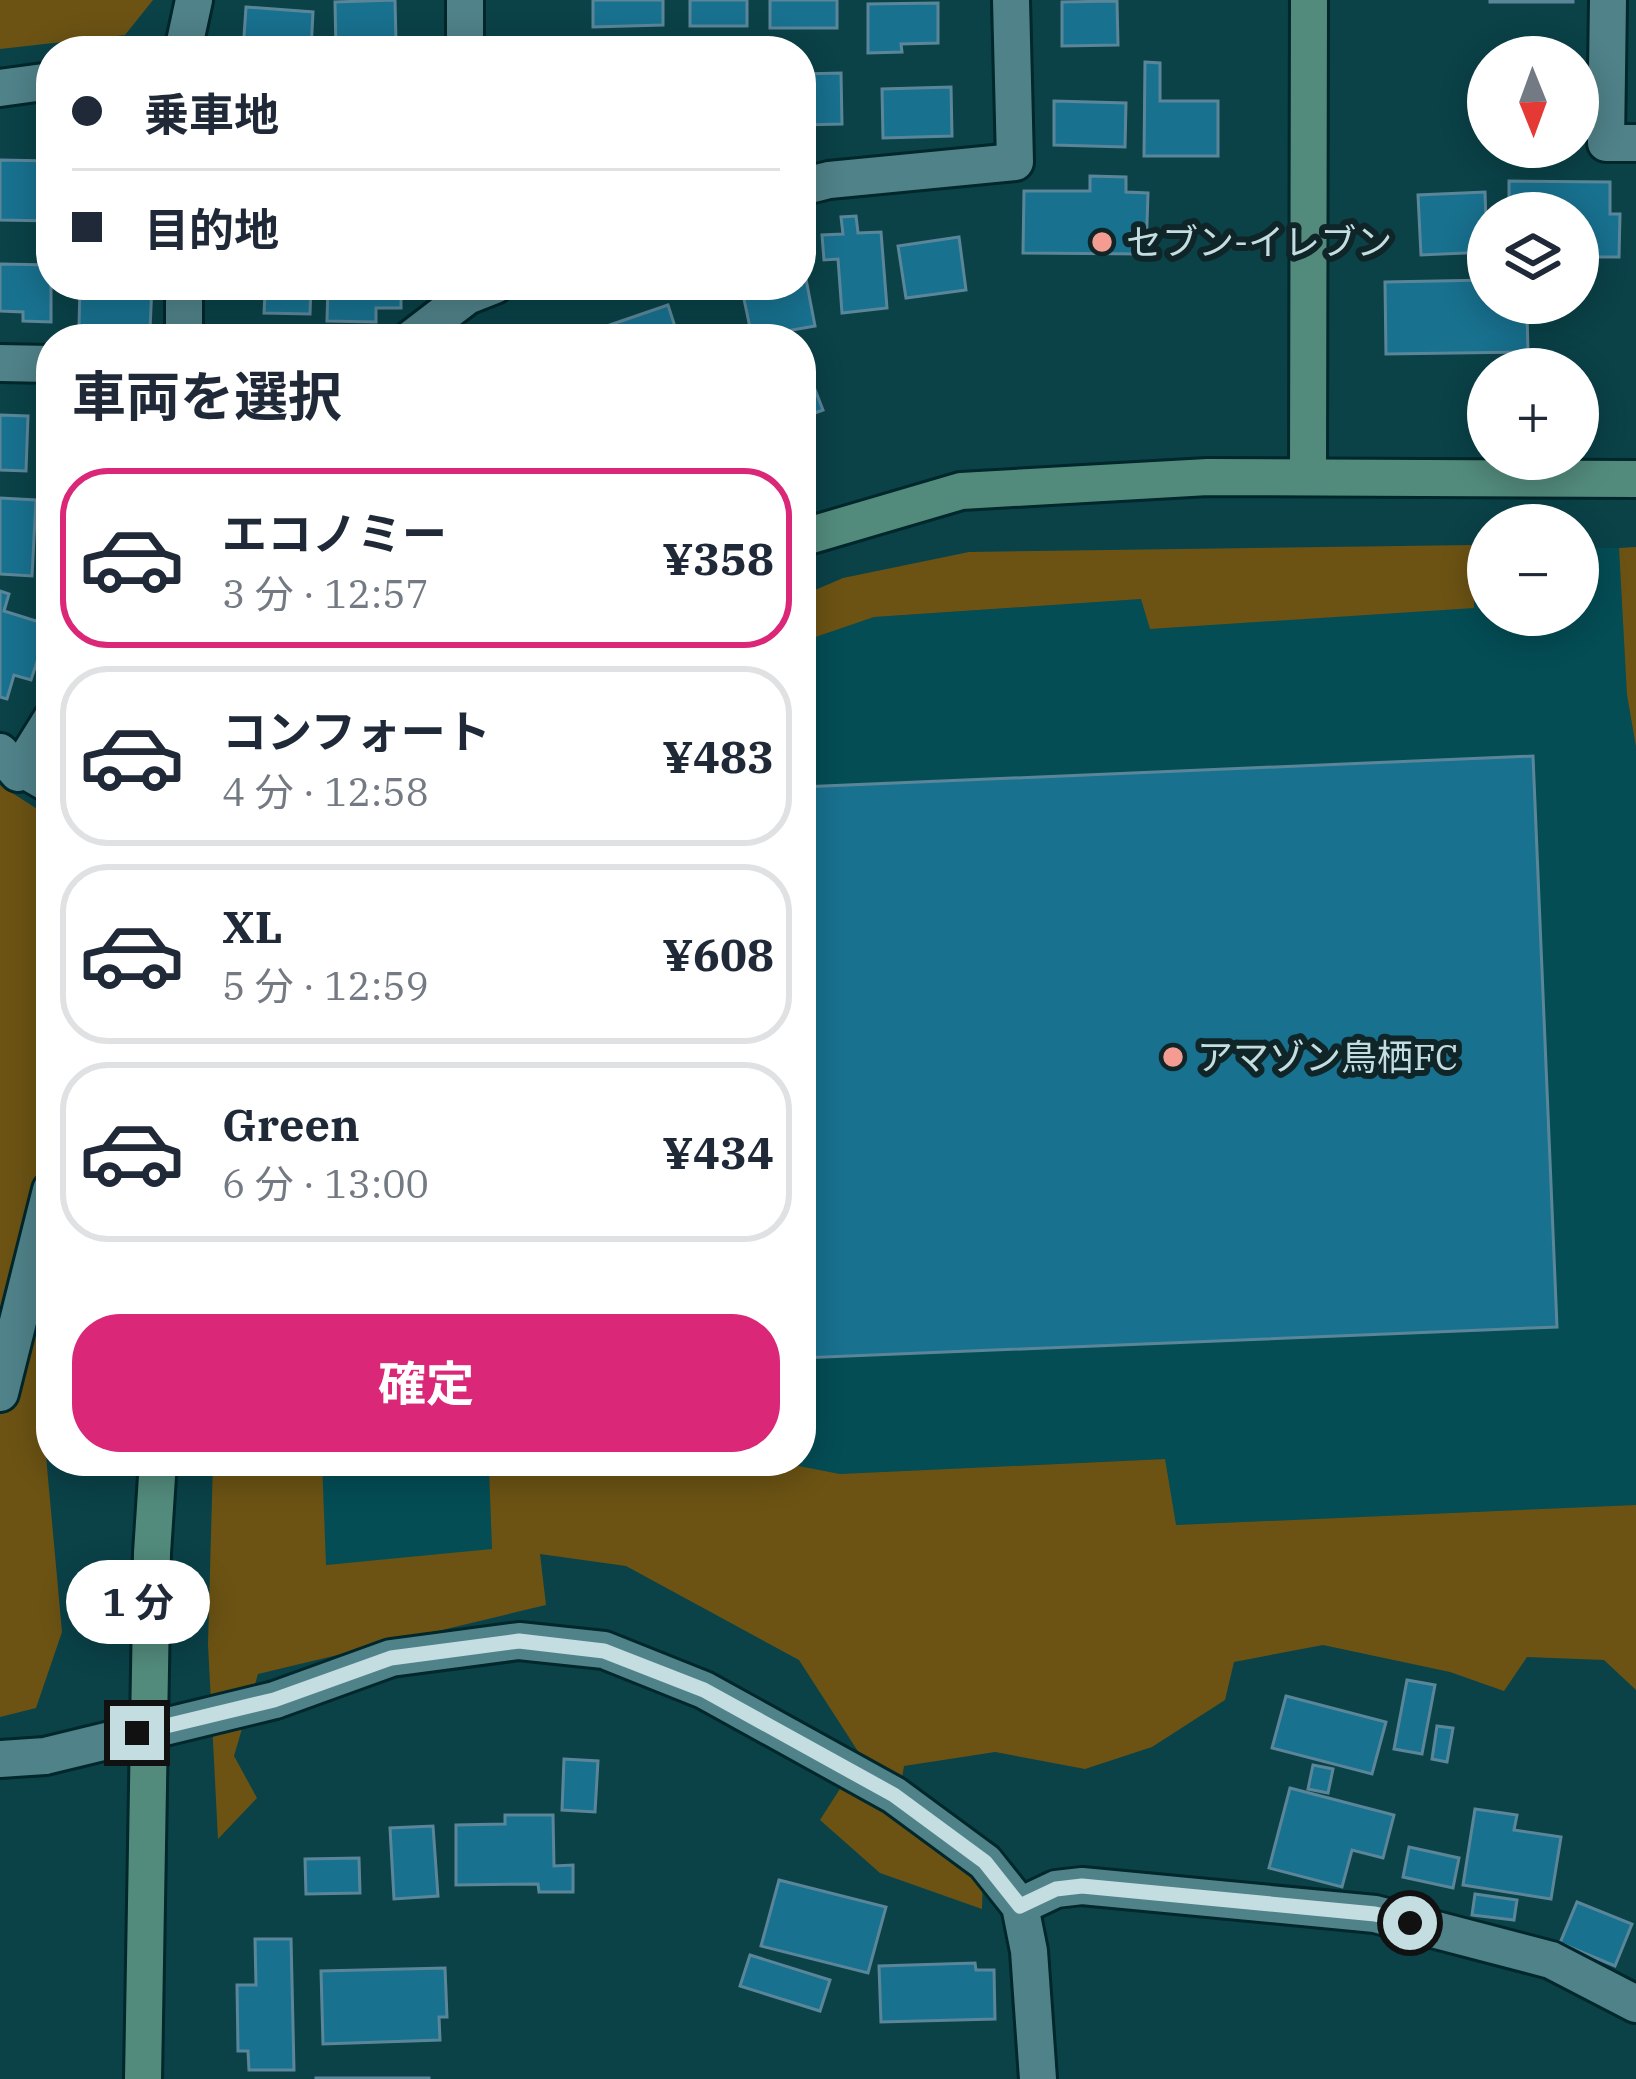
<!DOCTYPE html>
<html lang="ja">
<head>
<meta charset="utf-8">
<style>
  :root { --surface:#fff; --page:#f6f6f7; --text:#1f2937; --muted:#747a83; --line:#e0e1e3; --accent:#db2777 }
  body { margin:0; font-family:"IBM Plex Serif","Noto Sans JP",serif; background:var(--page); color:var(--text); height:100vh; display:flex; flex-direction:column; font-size:45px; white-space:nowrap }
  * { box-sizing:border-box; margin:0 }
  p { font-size:39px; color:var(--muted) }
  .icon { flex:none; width:66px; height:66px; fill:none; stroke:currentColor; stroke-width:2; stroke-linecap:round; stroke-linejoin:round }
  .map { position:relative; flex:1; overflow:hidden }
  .drawer { position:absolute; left:36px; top:324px; width:780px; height:1152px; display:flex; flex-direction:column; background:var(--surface); border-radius:48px; box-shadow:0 6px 30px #0003 }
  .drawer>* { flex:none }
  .top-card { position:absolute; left:36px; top:36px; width:780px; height:264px; border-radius:48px; box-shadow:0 6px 30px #0003; display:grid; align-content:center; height:264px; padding:0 36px; background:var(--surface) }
  .needle { width:78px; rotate:179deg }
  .tools { position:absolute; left:1467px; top:36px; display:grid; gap:24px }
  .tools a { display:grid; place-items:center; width:132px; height:132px; border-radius:50%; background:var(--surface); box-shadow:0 6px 30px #0003; font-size:60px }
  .end { position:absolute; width:54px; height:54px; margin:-27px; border:15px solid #c3dde0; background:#111; box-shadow:0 0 0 6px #111 }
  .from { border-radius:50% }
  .bubble { position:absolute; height:84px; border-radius:42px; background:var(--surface); box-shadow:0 6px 30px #0003; font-size:39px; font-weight:700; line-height:84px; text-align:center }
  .top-card b { display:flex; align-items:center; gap:42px; height:114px; font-size:45px }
  .top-card b+b { border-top:3px solid var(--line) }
  .top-card i { width:30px; height:30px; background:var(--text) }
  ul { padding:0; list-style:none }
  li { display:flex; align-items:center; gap:36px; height:180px; margin:0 24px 18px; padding:0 12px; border:6px solid var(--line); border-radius:48px }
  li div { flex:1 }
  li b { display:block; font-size:45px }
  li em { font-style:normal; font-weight:700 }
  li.active { border-color:var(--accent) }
  li>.icon { width:108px; height:108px; stroke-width:1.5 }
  h2 { padding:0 36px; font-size:54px; line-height:144px }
  .cta { display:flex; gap:24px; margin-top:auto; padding:24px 36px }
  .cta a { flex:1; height:138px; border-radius:48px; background:var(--accent); color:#fff; font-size:48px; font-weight:700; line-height:138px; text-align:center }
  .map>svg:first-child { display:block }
  .built { fill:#044d55 }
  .green { fill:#6c5314 }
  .building { fill:#18718f; stroke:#5b8699; stroke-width:3 }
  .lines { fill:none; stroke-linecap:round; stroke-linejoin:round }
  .lane-casing { stroke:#00272b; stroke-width:30 }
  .street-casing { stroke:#00272b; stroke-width:42 }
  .secondary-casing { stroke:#00272b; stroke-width:42 }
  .lane { stroke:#508289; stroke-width:24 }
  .street { stroke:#508289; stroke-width:36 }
  .secondary { stroke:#528b7c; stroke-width:36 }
  .street-bridge-casing { stroke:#00272b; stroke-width:42; stroke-linecap:butt }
  .street-bridge { stroke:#508289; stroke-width:36 }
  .route { stroke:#c3dde0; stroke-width:15 }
  .poi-dot { fill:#f59c92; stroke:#102528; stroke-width:4.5 }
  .labels { text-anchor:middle; stroke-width:12; stroke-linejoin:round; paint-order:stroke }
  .poi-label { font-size:36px; fill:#c3dde0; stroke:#102528; text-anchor:start }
</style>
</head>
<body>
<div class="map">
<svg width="1636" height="2079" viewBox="0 0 1636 2079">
  <rect width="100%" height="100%" fill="#0a4248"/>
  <!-- built -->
  <g class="built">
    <path d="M 1474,545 L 1488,545 L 1488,615 L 1578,615 L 1578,547 L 1619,548 L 1627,694 L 1636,747 L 1636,1505 L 1175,1525 L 1164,1459 L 840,1474 L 774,1461 L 801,1461 L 801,642 L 874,617 L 1141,599 L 1151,629 L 1474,607 Z"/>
    <path d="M 322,1461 L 493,1461 L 489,1470 L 492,1550 L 325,1565 Z"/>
  </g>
  <!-- green -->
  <g class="green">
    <path d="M 0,0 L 153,0 L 125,35 L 0,49 Z"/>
    <path d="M 1474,545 L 1474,608 L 1150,629 L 1141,599 L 874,617 L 801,642 L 801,596 L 843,578 L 969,552 Z"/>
    <path d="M 1636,547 L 1636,747 L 1627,695 L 1619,548 Z"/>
    <path d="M 0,785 L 51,818 L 51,1377 L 45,1445 L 62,1632 L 36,1708 L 0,1717 Z"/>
    <path d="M 1165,1459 L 1176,1525 L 1636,1505 L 1636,1690 L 1604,1660 L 1527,1657 L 1504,1691 L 1450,1672 L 1323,1645 L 1234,1662 L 1225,1700 L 1152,1747 L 1085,1769 L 995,1752 L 904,1766 L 897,1809 L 983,1873 L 982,1909 L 880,1873 L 820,1820 L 861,1756 L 799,1660 L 626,1566 L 540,1554 L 546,1605 L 258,1674 L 234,1756 L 257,1798 L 218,1839 L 208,1644 L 213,1461 L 322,1461 L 326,1565 L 492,1549 L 489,1470 L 493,1461 L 773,1461 L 840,1474 Z"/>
  </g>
  <!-- building -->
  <g class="building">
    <path d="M 395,0 L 396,42 L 371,42 L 371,51 L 336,51 L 335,2 Z"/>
    <path d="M 593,0 L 663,0 L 663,25 L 593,27 Z"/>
    <rect x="690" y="0" width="57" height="26"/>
    <rect x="770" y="0" width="67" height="28"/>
    <rect x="1490" y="0" width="83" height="2"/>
    <path d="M 1117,1 L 1118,45 L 1062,46 L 1062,2 Z"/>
    <path d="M 938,3 L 938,43 L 901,44 L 902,52 L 868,53 L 868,4 Z"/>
    <path d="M 246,7 L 313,12 L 311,51 L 243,51 Z"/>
    <path d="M 1145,62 L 1160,63 L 1160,101 L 1218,101 L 1218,156 L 1144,156 Z"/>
    <path d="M 841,73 L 842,124 L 801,125 L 801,74 Z"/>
    <path d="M 951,87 L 952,136 L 883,138 L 882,89 Z"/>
    <path d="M 1054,101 L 1126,103 L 1125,147 L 1054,145 Z"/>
    <path d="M 0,160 L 51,161 L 51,221 L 0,220 Z"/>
    <path d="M 1090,176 L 1126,177 L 1126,192 L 1148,193 L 1146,254 L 1023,253 L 1024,191 L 1090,191 Z"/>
    <path d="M 1509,181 L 1610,182 L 1610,214 L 1620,214 L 1619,257 L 1578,257 L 1578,213 L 1509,213 Z"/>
    <path d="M 1485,192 L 1487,252 L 1421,255 L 1418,195 Z"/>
    <path d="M 856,216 L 858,233 L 881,232 L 887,308 L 842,313 L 838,259 L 824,260 L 822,235 L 843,234 L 841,217 Z"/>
    <path d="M 959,237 L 966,290 L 906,298 L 898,246 Z"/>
    <path d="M 0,264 L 51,265 L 51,322 L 23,321 L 23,312 L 0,311 Z"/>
    <path d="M 806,279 L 815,326 L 752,337 L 741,285 L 801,285 L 801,280 Z"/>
    <path d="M 1488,280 L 1488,303 L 1517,303 L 1517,314 L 1527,314 L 1528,352 L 1386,354 L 1385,282 Z"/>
    <path d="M 80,285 L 152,285 L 150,330 L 79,327 Z"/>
    <path d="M 239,285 L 311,285 L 310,314 L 264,313 L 265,293 L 239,292 Z"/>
    <path d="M 328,285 L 401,285 L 401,308 L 376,308 L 376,322 L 327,321 Z"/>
    <path d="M 668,305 L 679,339 L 569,339 Z"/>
    <path d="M 802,356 L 823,410 L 801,418 L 801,357 Z"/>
    <path d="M 0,415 L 28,416 L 26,471 L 0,470 Z"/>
    <path d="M 0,498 L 36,500 L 32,576 L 0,574 Z"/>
    <rect x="46" y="511" width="5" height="50"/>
    <path d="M 0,591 L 9,594 L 4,611 L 49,625 L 31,680 L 14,675 L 7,699 L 0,697 Z"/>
    <path d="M 1533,756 L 1557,1327 L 801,1358 L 801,787 Z"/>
    <path d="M 1407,1680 L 1435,1685 L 1422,1754 L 1394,1749 Z"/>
    <path d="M 1286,1696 L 1386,1722 L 1372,1774 L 1272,1748 Z"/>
    <path d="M 1437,1726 L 1453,1728 L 1447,1762 L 1432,1759 Z"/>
    <path d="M 564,1759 L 598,1761 L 595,1812 L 562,1810 Z"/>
    <path d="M 1313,1765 L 1333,1769 L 1328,1793 L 1308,1789 Z"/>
    <path d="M 1290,1788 L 1394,1815 L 1383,1858 L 1352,1850 L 1342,1887 L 1269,1868 Z"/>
    <path d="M 1475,1809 L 1517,1815 L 1514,1830 L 1561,1837 L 1551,1899 L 1463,1885 Z"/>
    <path d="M 505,1815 L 553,1815 L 554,1866 L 573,1865 L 573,1892 L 539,1892 L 538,1884 L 456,1885 L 456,1825 L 505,1824 Z"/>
    <path d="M 433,1826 L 438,1896 L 394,1899 L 390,1828 Z"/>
    <path d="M 1409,1847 L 1459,1858 L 1453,1888 L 1403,1877 Z"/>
    <path d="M 359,1858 L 360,1893 L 306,1894 L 305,1859 Z"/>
    <path d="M 779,1880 L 886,1907 L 868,1973 L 761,1946 Z"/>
    <path d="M 1475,1894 L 1517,1900 L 1514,1920 L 1472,1915 Z"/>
    <path d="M 1577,1902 L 1632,1924 L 1615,1966 L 1560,1943 Z"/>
    <path d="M 255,1939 L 291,1939 L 294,2070 L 249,2070 L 248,2051 L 238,2051 L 237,1985 L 256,1985 Z"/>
    <path d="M 750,1955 L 830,1980 L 820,2011 L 740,1986 Z"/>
    <path d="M 975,1963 L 976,1970 L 994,1970 L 995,2019 L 881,2022 L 879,1966 Z"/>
    <path d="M 445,1968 L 447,2017 L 439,2017 L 440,2040 L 323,2044 L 321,1971 Z"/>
    <rect x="316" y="2078" width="113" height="1"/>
  </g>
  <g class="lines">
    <defs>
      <path id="lane" d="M 18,773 L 51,792"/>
      <g id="street">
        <path d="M 465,0 L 465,51"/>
        <path d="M 1608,0 L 1606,143 L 1636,143"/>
        <path d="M 183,51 L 194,0"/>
        <path d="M 0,88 L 51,81"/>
        <path d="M 801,187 L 829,180 L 1015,162 L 1011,0"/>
        <path d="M 184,339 L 184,285"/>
        <path d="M 411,339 L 467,296 L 495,285"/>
        <path d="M 0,363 L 51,364"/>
        <path d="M 0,752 L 18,773 L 51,720"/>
        <path d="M 0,1393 L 51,1190"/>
        <path d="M 275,1700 L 391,1658 L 519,1641 L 604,1650 L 704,1690 L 894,1795 L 985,1862 L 1020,1906 L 1029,1951 L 1038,2079"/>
        <path d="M 0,1759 L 45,1756"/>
        <path d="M 1020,1906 L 1056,1889 L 1082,1886 L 1375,1914 L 1551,1960 L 1636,2004"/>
      </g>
      <g id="secondary">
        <path d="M 1308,476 L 1309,0"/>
        <path d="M 801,538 L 961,491 L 1208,477 L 1636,479"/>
        <path d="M 143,2079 L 152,1553 L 158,1461"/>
      </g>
    </defs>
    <!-- lane casing -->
    <use href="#lane" class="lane-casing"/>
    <!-- street casing -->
    <use href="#street" class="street-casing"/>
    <!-- secondary casing -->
    <use href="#secondary" class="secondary-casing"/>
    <!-- lane -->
    <use href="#lane" class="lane"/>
    <!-- street -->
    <use href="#street" class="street"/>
    <!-- secondary -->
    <use href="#secondary" class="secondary"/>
    <defs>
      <path id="street-bridge" d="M 45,1756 L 275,1700"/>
    </defs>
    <!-- street-bridge casing -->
    <use href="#street-bridge" class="street-bridge-casing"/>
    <!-- street-bridge -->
    <use href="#street-bridge" class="street-bridge"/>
  </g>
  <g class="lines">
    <!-- route -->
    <path class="route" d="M 137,1733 L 274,1700 L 391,1658 L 519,1641 L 604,1651 L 704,1690 L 894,1795 L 985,1862 L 1020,1906 L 1056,1889 L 1082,1886 L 1375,1914 L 1410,1923"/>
  </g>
  <!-- markers -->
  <g class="poi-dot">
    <circle cx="1102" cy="242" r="12"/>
    <circle cx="1173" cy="1057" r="12"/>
  </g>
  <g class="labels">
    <!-- poi labels -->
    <g class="poi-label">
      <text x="1126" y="255">セブン-イレブン</text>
      <text x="1197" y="1070">アマゾン鳥栖FC</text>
    </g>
  </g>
</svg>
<div class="tools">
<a><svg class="needle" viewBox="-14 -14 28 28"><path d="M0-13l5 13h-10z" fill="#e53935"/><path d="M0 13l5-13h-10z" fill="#747a83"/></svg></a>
<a><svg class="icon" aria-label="layers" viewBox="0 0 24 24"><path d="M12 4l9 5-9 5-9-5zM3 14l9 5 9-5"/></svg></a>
<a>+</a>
<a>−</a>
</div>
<i class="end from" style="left:1410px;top:1923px"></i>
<i class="end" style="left:137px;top:1733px"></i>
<div class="bubble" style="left:66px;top:1560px;width:144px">1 分</div>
<div class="top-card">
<b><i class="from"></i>乗車地</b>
<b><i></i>目的地</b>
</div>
<section class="drawer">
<h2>車両を選択</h2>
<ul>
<li class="active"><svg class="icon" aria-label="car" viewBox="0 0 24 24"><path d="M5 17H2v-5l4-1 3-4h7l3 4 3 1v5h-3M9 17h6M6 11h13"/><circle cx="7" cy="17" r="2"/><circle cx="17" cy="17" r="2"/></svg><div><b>エコノミー</b><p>3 分 · 12:57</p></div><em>¥358</em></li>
<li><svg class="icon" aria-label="car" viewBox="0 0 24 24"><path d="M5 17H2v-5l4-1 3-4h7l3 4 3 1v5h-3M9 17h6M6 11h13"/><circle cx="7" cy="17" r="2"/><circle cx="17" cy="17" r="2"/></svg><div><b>コンフォート</b><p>4 分 · 12:58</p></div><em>¥483</em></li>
<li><svg class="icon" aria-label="car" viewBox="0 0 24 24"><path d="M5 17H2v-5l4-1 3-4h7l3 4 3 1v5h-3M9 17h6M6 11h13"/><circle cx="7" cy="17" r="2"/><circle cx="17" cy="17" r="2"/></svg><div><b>XL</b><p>5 分 · 12:59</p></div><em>¥608</em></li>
<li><svg class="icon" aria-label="car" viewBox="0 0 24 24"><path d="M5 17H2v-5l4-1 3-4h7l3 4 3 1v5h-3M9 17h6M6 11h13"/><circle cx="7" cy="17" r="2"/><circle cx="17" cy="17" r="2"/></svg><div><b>Green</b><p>6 分 · 13:00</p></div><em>¥434</em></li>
</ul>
<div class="cta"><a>確定</a></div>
</section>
</div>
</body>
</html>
